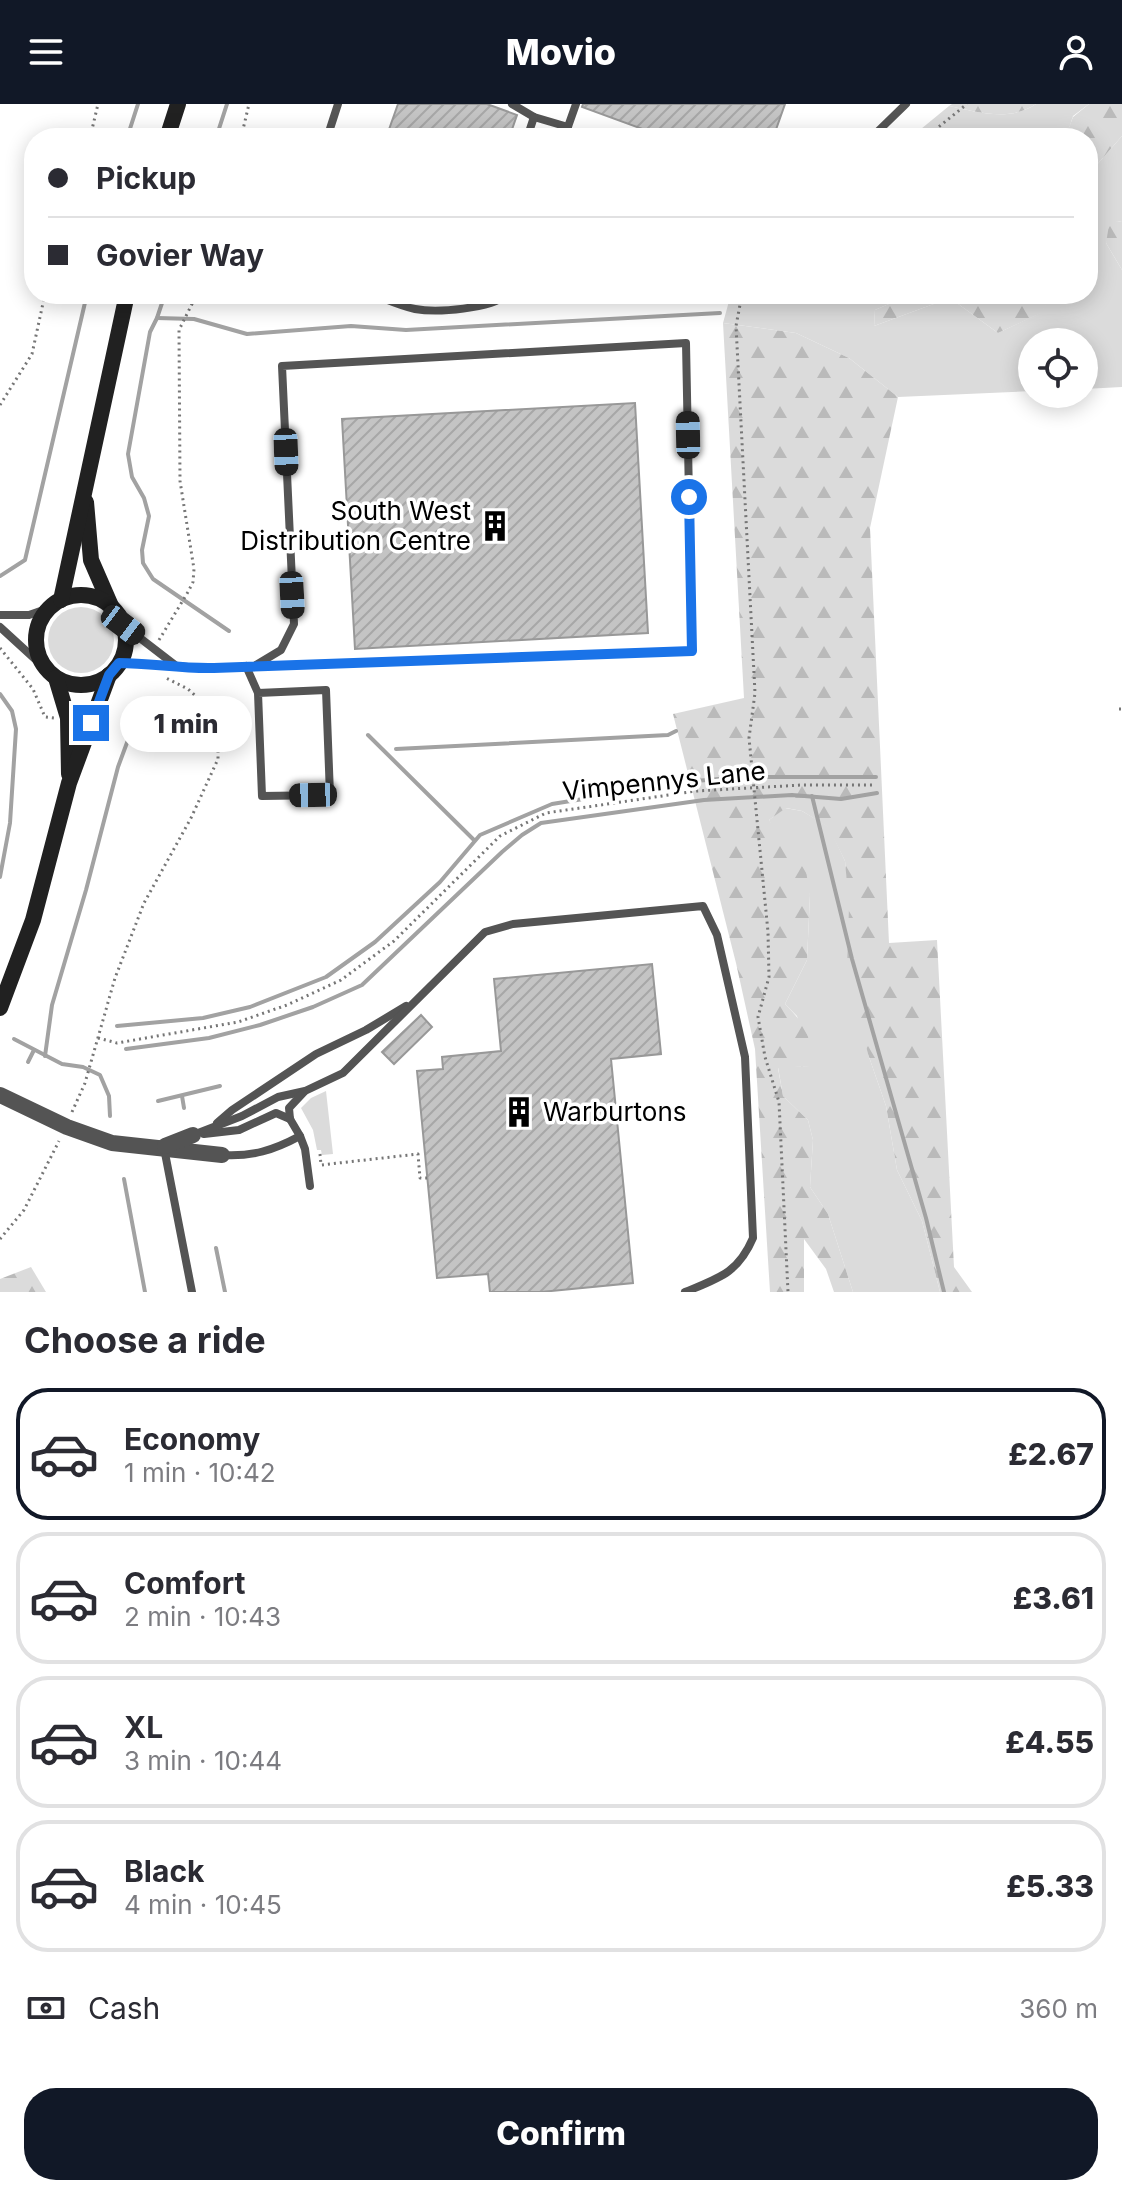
<!DOCTYPE html>
<html lang="en">
<head>
<meta charset="utf-8">
<style>
  :root { --surface:#fff; --page:#f2f2f3; --text:#2b2b33; --muted:#7c7c81; --line:#e1e1e2; --accent:#111827 }
  body { margin:0; font-family:Inter,sans-serif; background:var(--page); color:var(--text); height:100vh; display:flex; flex-direction:column; font-size:30px; white-space:nowrap }
  * { box-sizing:border-box; margin:0 }
  p { font-size:26px; color:var(--muted) }
  .icon { flex:none; width:44px; height:44px; fill:none; stroke:currentColor; stroke-width:2; stroke-linecap:round; stroke-linejoin:round }
  .map { position:relative; height:1188px; overflow:hidden }
  .sheet { display:flex; flex-direction:column; background:var(--surface); flex:1 }
  .sheet>* { flex:none }
  .guide { position:absolute; left:24px; top:24px; width:1074px; height:176px; border-radius:32px; box-shadow:0 4px 20px #0003; display:grid; align-content:center; height:176px; padding:0 24px; background:var(--surface) }
  .controls { position:absolute; left:1018px; top:224px; display:grid; gap:16px }
  .controls a { display:grid; place-items:center; width:80px; height:80px; border-radius:50%; background:var(--surface); box-shadow:0 4px 20px #0003; font-size:40px }
  .end { position:absolute; width:36px; height:36px; margin:-18px; border:10px solid #1a73e8; background:#fff; box-shadow:0 0 0 4px #fff }
  .from { border-radius:50% }
  .bubble { position:absolute; height:56px; border-radius:28px; background:var(--surface); box-shadow:0 4px 20px #0003; font-size:26px; font-weight:800; line-height:56px; text-align:center }
  .car { position:absolute; width:24px; height:48px; margin:-24px -12px; border-radius:10px; box-shadow:0 0 6px 2px #0007; background:linear-gradient(#222 24%,#8ab4d8 0 40%,#222 0 76%,#8ab4d8 0 86%,#222 0) }
  .guide b { display:flex; align-items:center; gap:28px; height:76px; font-size:30px }
  .guide b+b { border-top:2px solid var(--line) }
  .guide i { width:20px; height:20px; background:var(--text) }
  ul { padding:0; list-style:none }
  li { display:flex; align-items:center; gap:24px; height:132px; margin:0 16px 12px; padding:0 8px; border:4px solid var(--line); border-radius:32px }
  li div { flex:1 }
  li b { display:block; font-size:30px }
  li em { font-style:normal; font-weight:800 }
  li.active { border-color:var(--accent) }
  li>.icon { width:72px; height:72px; stroke-width:1.5 }
  h2 { padding:0 24px; font-size:36px; line-height:96px }
  .pay { display:flex; align-items:center; gap:20px; height:88px; padding:0 24px; font-size:30px }
  .pay p { margin-inline-start:auto }
  .primary-button { display:flex; gap:16px; margin-top:auto; padding:16px 24px }
  .primary-button a { flex:1; height:92px; border-radius:32px; background:var(--accent); color:#fff; font-size:32px; font-weight:800; line-height:92px; text-align:center }
  header { display:flex; justify-content:space-between; align-items:center; height:104px; padding:0 24px; background:var(--accent); color:#fff; font-size:36px; font-weight:800 }
  .map>svg:first-child { display:block }
  .grass { fill:#dbdbdb }
  .forest { fill:url(#forest-firs) }
  .lines { fill:none; stroke-linecap:round; stroke-linejoin:round }
  .stream { stroke:#a2a2a2; stroke-width:4 }
  .building { fill:url(#building-hatch); stroke:#989898; stroke-width:2 }
  .path { stroke:#767676; stroke-width:3; stroke-dasharray:2 4; stroke-linecap:butt }
  .lane { stroke:#545454; stroke-width:8 }
  .street { stroke:#545454; stroke-width:16 }
  .secondary { stroke:#212121; stroke-width:16 }
  .route { stroke:#1a73e8; stroke-width:10 }
  .labels { text-anchor:middle; stroke-width:7; stroke-linejoin:round; paint-order:stroke }
  .poi-label { font-size:26px; fill:#000; stroke:#fff; text-anchor:end }
  .street-label { font-size:26px; fill:#000; stroke:#fff }
</style>
</head>
<body>
<header><svg class="icon" aria-label="menu" viewBox="0 0 24 24"><path d="M4 6h16M4 12h16M4 18h16"/></svg>Movio<svg class="icon" aria-label="person" viewBox="0 0 24 24"><circle cx="12" cy="8" r="4"/><path d="M4 21q1-7 8-7t8 7"/></svg></header>
<div class="map">
<svg width="1122" height="1188" viewBox="0 0 1122 1188">
  <defs>
    <pattern id="forest-firs" width="22" height="20" patternUnits="userSpaceOnUse" patternTransform="scale(2)"><rect width="22" height="20" fill="#dbdbdb"/><path d="M5 1l3.5 6h-7zM16 11l3.5 6h-7z" fill="#bababa"/></pattern>
    <pattern id="building-hatch" width="6" height="6" patternUnits="userSpaceOnUse" patternTransform="scale(2)"><rect width="6" height="6" fill="#c4c4c4"/><path d="M-1 1l2-2M0 6l6-6M5 7l2-2" fill="none" stroke="#a7a7a7"/></pattern>
  </defs>
  <rect width="100%" height="100%" fill="#fff"/>
  <!-- grass -->
  <g class="grass">
    <path d="M 1036,0 L 1089,0 L 1073,12 L 1066,34 L 910,34 L 949,2 C 977,8 1010,18 1036,0 Z"/>
    <path d="M 1122,32 L 1122,118 L 1117,117 L 1106,139 L 1122,166 L 1122,283 L 1084,285 L 1084,238 L 1032,238 L 1032,287 L 898,293 L 849,254 L 796,229 L 723,219 L 731,190 L 900,190 L 891,199 L 875,206 L 874,222 L 950,194 L 998,229 L 1040,209 L 1053,190 L 1088,190 L 1088,129 L 1091,127 L 1088,118 L 1088,71 Z"/>
    <circle cx="81" cy="536" r="33"/>
    <path d="M 785,704 L 802,707 L 829,723 L 845,757 L 868,950 L 886,1002 L 897,1066 L 922,1117 L 940,1188 L 853,1188 L 828,1110 L 810,1083 L 813,1036 L 808,1016 L 783,992 L 778,963 L 810,962 L 797,912 L 785,900 L 807,856 L 810,791 L 769,716 Z"/>
    <path d="M 326,987 L 333,1050 L 322,1051 L 321,1046 L 317,1046 L 313,1026 L 301,1004 L 311,994 Z"/>
  </g>
  <!-- forest -->
  <g class="forest">
    <path d="M 952,0 L 1036,0 C 1010,18 977,8 949,2 Z"/>
    <path d="M 1089,0 L 1122,0 L 1122,32 L 1088,71 L 1088,34 L 1065,34 L 1073,13 Z"/>
    <path d="M 1117,117 L 1122,118 L 1122,166 L 1106,139 L 1109,121 Z"/>
    <path d="M 900,190 L 1053,190 L 1041,209 L 998,229 L 950,194 L 874,222 L 875,206 L 891,199 Z"/>
    <path d="M 723,219 L 796,229 L 849,254 L 898,293 L 870,424 L 889,839 L 937,836 L 954,1163 L 972,1188 L 940,1188 L 922,1117 L 897,1066 L 886,1002 L 868,950 L 847,865 L 849,803 L 845,757 L 828,723 L 802,707 L 786,704 L 769,716 L 806,767 L 810,791 L 807,856 L 785,900 C 806,921 812,933 811,962 L 778,964 L 783,992 L 808,1016 L 813,1036 L 810,1083 L 828,1110 L 853,1188 L 834,1188 L 826,1165 L 804,1135 L 804,1188 L 770,1188 L 755,945 L 736,859 L 673,610 L 744,594 Z"/>
    <path d="M 31,1163 L 46,1188 L 0,1188 L 0,1175 Z"/>
  </g>
  <g class="lines">
    <!-- stream -->
    <g class="stream">
      <path d="M 127,34 L 138,0"/>
      <path d="M 216,34 L 227,0"/>
      <path d="M 165,190 L 157,214 L 150,228 L 128,350 L 132,373 L 144,394 L 149,412 L 142,446 L 143,459 L 153,475 L 229,527"/>
      <path d="M 157,214 L 194,215 L 247,230 L 351,222 L 406,226 L 720,209"/>
      <path d="M 0,472 L 25,456 L 87,190"/>
      <path d="M 0,590 L 12,607 L 16,625 L 10,719 L 0,773"/>
      <path d="M 368,631 L 474,736"/>
      <path d="M 396,645 L 668,631 L 676,627"/>
      <path d="M 812,692 L 852,855 L 926,1114 L 944,1188"/>
      <path d="M 117,922 L 203,914 L 250,903 L 326,873 L 375,838 L 440,778 L 480,731 L 552,700 L 695,677 L 743,673 L 876,673"/>
      <path d="M 14,935 L 62,960 L 83,963 L 100,971 L 109,992 L 110,1012"/>
      <path d="M 126,945 L 209,934 L 260,921 L 313,903 L 362,881 L 502,748 L 522,731 L 541,719 L 704,696 L 792,691 L 841,695 L 877,689"/>
      <path d="M 45,952 L 52,901 L 86,786 L 118,663 L 135,617 L 144,605 L 152,601 L 181,607"/>
      <path d="M 28,958 L 34,946"/>
      <path d="M 182,992 L 184,1004"/>
      <path d="M 158,997 L 220,982"/>
      <path d="M 124,1075 L 145,1188"/>
      <path d="M 216,1144 L 225,1188"/>
    </g>
  </g>
  <!-- building -->
  <g class="building">
    <path d="M 398,0 L 487,0 L 517,11 L 509,34 L 386,34 Z"/>
    <path d="M 583,0 L 785,0 L 773,34 L 667,34 L 582,3 Z"/>
    <path d="M 635,299 L 648,529 L 355,545 L 342,315 Z"/>
    <path d="M 652,860 L 661,950 L 611,955 L 633,1179 L 541,1188 L 490,1188 L 488,1170 L 437,1174 L 417,967 L 443,965 L 442,953 L 501,947 L 494,875 Z"/>
    <path d="M 421,911 L 432,923 L 394,960 L 382,948 Z"/>
  </g>
  <g class="lines">
    <!-- path -->
    <g class="path">
      <path d="M 90,34 L 98,0"/>
      <path d="M 241,34 L 249,0"/>
      <path d="M 925,34 L 967,0"/>
      <path d="M 742,190 L 736,222 L 755,589 L 749,634 L 768,828 L 769,873 L 758,913 L 765,953 L 779,998 L 788,1188"/>
      <path d="M 0,301 L 32,250 L 45,190"/>
      <path d="M 159,536 L 188,488 L 193,478 L 194,465 L 180,377 L 179,226 L 197,190"/>
      <path d="M 0,544 L 33,585 L 45,613 L 54,614"/>
      <path d="M 1119,605 L 1122,605"/>
      <path d="M 98,934 L 117,939 L 238,918 L 287,901 L 341,876 L 394,837 L 500,732 L 546,709 L 696,687 L 802,681 L 874,681"/>
      <path d="M 72,1008 L 85,979 L 115,874 L 144,799 L 191,714 L 218,655 L 218,631 L 211,606 L 188,585 L 164,573"/>
      <path d="M 320,1050 L 321,1061 L 418,1050 L 420,1074 L 427,1074"/>
      <path d="M 0,1135 L 24,1106 L 59,1037"/>
    </g>
    <!-- lane -->
    <g class="lane">
      <path d="M 512,0 L 534,13 L 568,23"/>
      <path d="M 327,34 L 338,0"/>
      <path d="M 527,34 L 534,13"/>
      <path d="M 564,34 L 576,0"/>
      <path d="M 871,34 L 906,0"/>
      <path d="M 372,190 C 386,195 400,202 415,205 C 437,209 491,205 508,190"/>
      <path d="M 0,511 L 29,511 L 49,504"/>
      <path d="M 123,521 L 175,561"/>
      <path d="M 0,523 L 47,566"/>
      <path d="M 119,559 C 151,559 182,564 214,564 L 692,547 L 686,239 L 282,262 L 294,520 L 281,546 L 256,561"/>
      <path d="M 246,562 L 258,589 L 262,692 L 330,691 L 326,586 L 258,589"/>
      <path d="M 217,1019 L 232,1006 L 316,950 L 366,926 L 406,902"/>
      <path d="M 204,1030 L 239,1026 L 276,1009 L 290,1015"/>
      <path d="M 193,1031 L 242,1012 L 278,993 L 305,987 L 343,969 L 485,828 L 513,820 L 703,802 L 717,831 L 745,953 L 753,1134 C 738,1169 719,1174 685,1188"/>
      <path d="M 300,1032 L 305,1045 L 310,1082"/>
      <path d="M 164,1044 L 192,1188"/>
      <path d="M 222,1051 C 252,1053 274,1046 300,1032 L 290,1015 L 289,1004 L 304,988"/>
    </g>
    <!-- street -->
    <g class="street">
      <path d="M 0,991 L 67,1023 L 112,1039 L 222,1051"/>
      <path d="M 165,1042 L 193,1031"/>
    </g>
    <!-- secondary -->
    <g class="secondary">
      <path d="M 167,34 L 178,0"/>
      <path d="M 86,398 L 91,456 L 111,502"/>
      <circle cx="81" cy="536" r="45"/>
      <path d="M 61,496 L 127,190"/>
      <path d="M 56,574 L 68,614 L 69,670"/>
      <path d="M 0,904 L 33,816 L 69,679 L 109,571"/>
    </g>
  </g>
  <g class="lines">
    <!-- route -->
    <path class="route" d="M 91,619 L 109,571 L 119,559 C 151,559 182,565 214,564 L 692,547 L 689,393"/>
  </g>
  <!-- icons -->
  <defs>
    <symbol id="building-bare" viewBox="-9 -9 18 18"><path d="M-4-6H4V6H1V3H-1V6H-4ZM-2.5-4.3h1.7v1.8h-1.7ZM.8-4.3h1.7v1.8H.8ZM-2.5-1h1.7V.8h-1.7ZM.8-1h1.7V.8H.8Z" fill="#000" stroke="#fff" stroke-width="2.5" paint-order="stroke"/></symbol>
  </defs>
  <g fill-rule="evenodd">
    <use href="#building-bare" x="473" y="400" width="44" height="44"/>
    <use href="#building-bare" x="497" y="986" width="44" height="44"/>
  </g>
  <g class="labels">
    <!-- poi labels -->
    <g class="poi-label">
      <text x="471" y="416">South West<tspan x="471" dy="30">Distribution Centre</tspan></text>
      <text x="543" y="1017" text-anchor="start">Warburtons</text>
    </g>
    <!-- street labels -->
    <g class="street-label">
      <text transform="translate(664 677) rotate(-6)" y="9">Vimpennys Lane</text>
    </g>
  </g>
</svg>
<div class="controls">
<a><svg class="icon" aria-label="locate" viewBox="0 0 24 24"><circle cx="12" cy="12" r="6"/><path d="M12 2v4M12 18v4M2 12h4M18 12h4"/></svg></a>
</div>
<i class="end from" style="left:689px;top:393px"></i>
<i class="end" style="left:91px;top:619px"></i>
<div class="bubble" style="left:120px;top:592px;width:132px">1 min</div>
<i class="car" style="left:688px;top:331px;rotate:359deg"></i>
<i class="car" style="left:286px;top:348px;rotate:178deg"></i>
<i class="car" style="left:292px;top:491px;rotate:177deg"></i>
<i class="car" style="left:123px;top:521px;rotate:127deg"></i>
<i class="car" style="left:313px;top:691px;rotate:269deg"></i>
<div class="guide">
<b><i class="from"></i>Pickup</b>
<b><i></i>Govier Way</b>
</div>
</div>
<section class="sheet">
<h2>Choose a ride</h2>
<ul>
<li class="active"><svg class="icon" aria-label="car" viewBox="0 0 24 24"><path d="M5 17H2v-5l4-1 3-4h7l3 4 3 1v5h-3M9 17h6M6 11h13"/><circle cx="7" cy="17" r="2"/><circle cx="17" cy="17" r="2"/></svg><div><b>Economy</b><p>1 min · 10:42</p></div><em>£2.67</em></li>
<li><svg class="icon" aria-label="car" viewBox="0 0 24 24"><path d="M5 17H2v-5l4-1 3-4h7l3 4 3 1v5h-3M9 17h6M6 11h13"/><circle cx="7" cy="17" r="2"/><circle cx="17" cy="17" r="2"/></svg><div><b>Comfort</b><p>2 min · 10:43</p></div><em>£3.61</em></li>
<li><svg class="icon" aria-label="car" viewBox="0 0 24 24"><path d="M5 17H2v-5l4-1 3-4h7l3 4 3 1v5h-3M9 17h6M6 11h13"/><circle cx="7" cy="17" r="2"/><circle cx="17" cy="17" r="2"/></svg><div><b>XL</b><p>3 min · 10:44</p></div><em>£4.55</em></li>
<li><svg class="icon" aria-label="car" viewBox="0 0 24 24"><path d="M5 17H2v-5l4-1 3-4h7l3 4 3 1v5h-3M9 17h6M6 11h13"/><circle cx="7" cy="17" r="2"/><circle cx="17" cy="17" r="2"/></svg><div><b>Black</b><p>4 min · 10:45</p></div><em>£5.33</em></li>
</ul>
<div class="pay"><svg class="icon" aria-label="cash" viewBox="0 0 24 24"><path d="M3 7h18v10H3z"/><circle cx="12" cy="12" r="2"/></svg>Cash<p>360 m</p></div>
<div class="primary-button"><a>Confirm</a></div>
</section>
</body>
</html>
